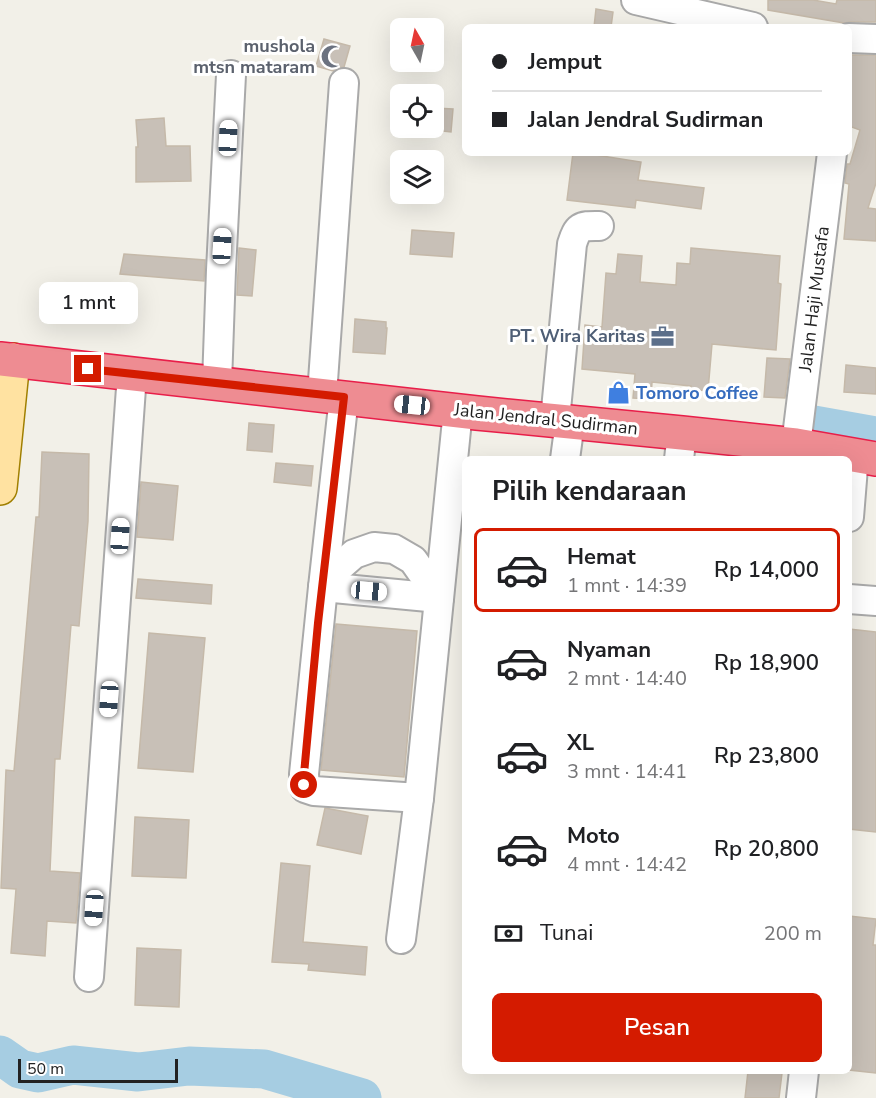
<!DOCTYPE html>
<html lang="id">
<head>
<meta charset="utf-8">
<style>
  :root { --surface:#fff; --page:#f2f2f2; --text:#202124; --muted:#757577; --line:#e0e0e0; --accent:#d41b00 }
  body { margin:0; font-family:"Nunito Sans",sans-serif; background:var(--page); color:var(--text); height:100vh; display:flex; flex-direction:column; font-size:22px; white-space:nowrap }
  * { box-sizing:border-box; margin:0 }
  p { font-size:20px; color:var(--muted) }
  .icon { flex:none; width:33px; height:33px; fill:none; stroke:currentColor; stroke-width:2; stroke-linecap:round; stroke-linejoin:round }
  .map { position:relative; flex:1; overflow:hidden }
  .side { position:absolute; left:462px; top:456px; width:390px; height:618px; display:flex; flex-direction:column; background:var(--surface); border-radius:9px; box-shadow:0 6px 24px #0002 }
  .side>* { flex:none }
  .guide { position:absolute; left:462px; top:24px; width:390px; height:132px; border-radius:9px; box-shadow:0 6px 24px #0002; display:grid; align-content:center; height:132px; padding:0 30px; background:var(--surface) }
  .needle { width:39px; rotate:351deg }
  .tools { position:absolute; left:390px; top:18px; display:grid; gap:12px }
  .tools a { display:grid; place-items:center; width:54px; height:54px; border-radius:9px; background:var(--surface); box-shadow:0 6px 24px #0002; font-size:30px }
  .scale { position:absolute; left:18px; bottom:15px; width:160px; box-sizing:border-box; padding-left:6px; border:3px solid #222; border-top:0; font-size:16px; line-height:21px; white-space:nowrap; color:#222; -webkit-text-stroke:4px #fff; paint-order:stroke }
  .end { position:absolute; width:27px; height:27px; margin:-14px; border:8px solid #d41b00; background:#fff; box-shadow:0 0 0 3px #fff }
  .from { border-radius:50% }
  .bubble { position:absolute; height:42px; border-radius:9px; background:var(--surface); box-shadow:0 6px 24px #0002; font-size:20px; font-weight:600; line-height:42px; text-align:center }
  .car { position:absolute; width:18px; height:36px; margin:-18px -9px; border-radius:8px; box-shadow:0 0 4px 2px #0007; background:linear-gradient(#fff 24%,#345 0 40%,#fff 0 76%,#345 0 86%,#fff 0) }
  .guide b { display:flex; align-items:center; gap:21px; height:57px; font-size:22px }
  .guide b+b { border-top:2px solid var(--line) }
  .guide i { width:15px; height:15px; background:var(--text) }
  ul { padding:0; list-style:none }
  li { display:flex; align-items:center; gap:18px; height:84px; margin:0 12px 9px; padding:0 18px; border:3px solid transparent; border-radius:9px }
  li div { flex:1 }
  li b { display:block; font-size:22px }
  li em { font-style:normal; font-weight:600 }
  li.on { border-color:var(--accent) }
  li>.icon { width:54px; height:54px; stroke-width:1.5 }
  h2 { padding:0 30px; font-size:27px; line-height:72px }
  .pay { display:flex; align-items:center; gap:15px; height:66px; padding:0 30px; font-size:22px }
  .pay p { margin-inline-start:auto }
  .primary-button { display:flex; gap:12px; margin-top:auto; padding:12px 30px }
  .primary-button a { flex:1; height:69px; border-radius:9px; background:var(--accent); color:#fff; font-size:24px; font-weight:600; line-height:69px; text-align:center }
  .map>svg:first-child { display:block }
  .lines { fill:none; stroke-linecap:round; stroke-linejoin:round }
  .river { stroke:#a6cde2; stroke-width:39 }
  .building { fill:#c8c0b7; stroke:#c5b9a9; stroke-width:1.5 }
  .minor-casing { stroke:#a9a9a9; stroke-width:32 }
  .major-casing { stroke:#a07f00; stroke-width:36 }
  .highway-casing { stroke:#e81e49; stroke-width:36 }
  .minor { stroke:#fff; stroke-width:28 }
  .major { stroke:#ffe2a1; stroke-width:33 }
  .highway { stroke:#ee8c92; stroke-width:33 }
  .route { stroke:#d41b00; stroke-width:8 }
  .labels { text-anchor:middle; stroke-width:6; stroke-linejoin:round; paint-order:stroke }
  .worship-label { font-size:18px; font-weight:bold; fill:#5b616d; stroke:#fff; text-anchor:end }
  .street-label { font-size:18px; fill:#222; stroke:#fff }
  .service-label { font-size:18px; font-weight:bold; fill:#4e5e75; stroke:#fff; text-anchor:end }
  .shop-label { font-size:18px; font-weight:bold; fill:#366cbe; stroke:#fff; text-anchor:start }
</style>
</head>
<body>
<div class="map">
<svg width="876" height="1098" viewBox="0 0 876 1098">
  <rect width="100%" height="100%" fill="#f2f0e8"/>
  <g class="lines">
    <!-- river -->
    <g class="river">
      <path d="M 808,424 L 876,436"/>
      <path d="M 0,1055 L 20,1069 L 38,1073 L 73,1065 L 138,1072 L 189,1066 L 264,1069 L 362,1098"/>
    </g>
  </g>
  <!-- building -->
  <g class="building">
    <path d="M 768,0 L 813,0 L 836,4 L 837,0 L 876,0 L 876,22 L 850,22 L 844,23 L 768,10 Z"/>
    <path d="M 596,9 L 613,12 L 611,27 L 594,27 Z"/>
    <path d="M 324,39 L 350,46 L 344,67 L 337,68 L 333,71 L 316,66 Z"/>
    <path d="M 851,55 L 876,55 L 876,183 L 868,208 L 876,209 L 876,241 L 844,239 L 849,184 L 845,183 L 847,164 L 850,164 L 860,130 L 849,126 L 849,60 Z"/>
    <path d="M 434,108 L 453,109 L 451,132 L 434,130 Z"/>
    <path d="M 164,118 L 166,146 L 190,146 L 191,181 L 136,182 L 136,147 L 138,147 L 136,120 Z"/>
    <path d="M 573,153 L 583,153 L 641,162 L 638,180 L 704,188 L 701,209 L 636,200 L 635,208 L 567,200 Z"/>
    <path d="M 412,230 L 454,233 L 452,257 L 410,254 Z"/>
    <path d="M 239,248 L 256,250 L 252,296 L 237,295 Z"/>
    <path d="M 691,248 L 780,256 L 778,283 L 781,284 L 776,350 L 712,344 L 708,391 L 691,389 L 691,386 L 652,382 L 651,399 L 633,398 L 635,374 L 582,369 L 585,325 L 602,327 L 606,273 L 616,274 L 618,254 L 642,256 L 640,282 L 676,285 L 677,263 L 690,264 Z"/>
    <path d="M 124,254 L 205,260 L 204,281 L 120,274 Z"/>
    <path d="M 355,319 L 386,322 L 386,328 L 387,328 L 385,354 L 353,352 Z"/>
    <path d="M 767,358 L 790,359 L 785,398 L 764,397 Z"/>
    <path d="M 846,365 L 876,368 L 876,394 L 844,392 Z"/>
    <path d="M 249,423 L 274,425 L 272,452 L 247,450 Z"/>
    <path d="M 42,452 L 89,454 L 88,521 L 79,626 L 71,625 L 60,759 L 55,759 L 50,871 L 80,873 L 76,923 L 47,921 L 45,956 L 11,953 L 16,889 L 1,888 L 6,770 L 14,771 L 36,517 L 39,517 Z"/>
    <path d="M 276,463 L 313,466 L 311,486 L 274,482 Z"/>
    <path d="M 141,482 L 178,486 L 173,540 L 137,537 Z"/>
    <path d="M 138,579 L 212,585 L 211,604 L 136,598 Z"/>
    <path d="M 336,624 L 417,631 L 404,777 L 321,770 Z"/>
    <path d="M 849,629 L 876,632 L 876,832 L 849,829 Z"/>
    <path d="M 149,633 L 205,638 L 193,772 L 138,768 Z"/>
    <path d="M 325,808 L 368,816 L 361,854 L 317,845 Z"/>
    <path d="M 135,817 L 189,820 L 186,878 L 132,876 Z"/>
    <path d="M 281,863 L 310,866 L 303,942 L 367,947 L 365,975 L 308,970 L 309,964 L 272,962 Z"/>
    <path d="M 849,916 L 876,919 L 873,945 L 876,945 L 876,1073 L 849,1070 Z"/>
    <path d="M 137,948 L 181,950 L 179,1007 L 135,1005 Z"/>
    <path d="M 748,1071 L 782,1073 L 779,1098 L 745,1098 Z"/>
  </g>
  <g class="lines">
    <defs>
      <g id="minor">
        <path d="M 636,0 L 753,27"/>
        <path d="M 849,38 L 876,39"/>
        <path d="M 217,383 L 221,270 L 231,75"/>
        <path d="M 322,395 L 344,83"/>
        <path d="M 344,397 L 323,587 L 439,598"/>
        <path d="M 555,420 L 572,244 C 578,225 581,226 599,226"/>
        <path d="M 796,445 L 832,153"/>
        <path d="M 565,459 L 570,422"/>
        <path d="M 679,459 L 682,433"/>
        <path d="M 849,517 L 854,455"/>
        <path d="M 323,587 L 304,774 L 305,788 L 314,791 L 419,798 L 458,410"/>
        <path d="M 329,588 L 338,568 L 354,554 L 374,547 L 394,549 L 413,560 L 425,577 L 429,597"/>
        <path d="M 849,599 L 876,601"/>
        <path d="M 401,939 L 419,798"/>
        <path d="M 89,977 L 132,374"/>
        <path d="M 801,1098 L 804,1071"/>
      </g>
      <path id="major" d="M 0,488 L 13,360"/>
      <path id="highway" d="M 0,359 L 477,413 L 682,433 L 796,445 L 876,459"/>
    </defs>
    <!-- minor casing -->
    <use href="#minor" class="minor-casing"/>
    <!-- major casing -->
    <use href="#major" class="major-casing"/>
    <!-- highway casing -->
    <use href="#highway" class="highway-casing"/>
    <!-- minor -->
    <use href="#minor" class="minor"/>
    <!-- major -->
    <use href="#major" class="major"/>
    <!-- highway -->
    <use href="#highway" class="highway"/>
  </g>
  <g class="lines">
    <!-- route -->
    <path class="route" d="M 88,369 L 344,397 L 318,623 L 304,774 L 304,785"/>
  </g>
  <!-- icons -->
  <defs>
    <symbol id="mosque-bare" viewBox="-9 -9 18 18"><path d="M3.5-4.9A6 6 0 1 0 3.5 4.9A5 5 0 1 1 3.5-4.9Z" fill="#6b7280" stroke="#fff" stroke-width="2.5" paint-order="stroke"/></symbol>
    <symbol id="office-bare" viewBox="-9 -9 18 18"><path d="M-6-3h4V-5.5h4V-3h4V5H-6ZM-1-4.5V-3h2v-1.5ZM-6 0V1H6V0Z" fill="#5c6f8a" stroke="#fff" stroke-width="2.5" paint-order="stroke"/></symbol>
    <symbol id="shop-bare" viewBox="-9 -9 18 18"><path d="M-5-2.5h2.3a2.7 3.5 0 0 1 5.4 0H5L5.5 6h-11ZM-1.5-2.5h3a1.5 2.3 0 0 0-3 0Z" fill="#3f7fe0" stroke="#fff" stroke-width="2.5" paint-order="stroke"/></symbol>
  </defs>
  <g fill-rule="evenodd">
    <use href="#mosque-bare" x="316" y="40" width="33" height="33"/>
    <use href="#office-bare" x="646" y="320" width="33" height="33"/>
    <use href="#shop-bare" x="602" y="376" width="33" height="33"/>
  </g>
  <g class="labels">
    <!-- worship labels -->
    <g class="worship-label">
      <text x="315" y="52">mushola<tspan x="315" dy="21">mtsn mataram</tspan></text>
    </g>
    <!-- street labels -->
    <g class="street-label">
      <text transform="translate(814 299) rotate(-83)" y="6">Jalan Haji Mustafa</text>
      <text transform="translate(546 419) rotate(6)" y="6">Jalan Jendral Sudirman</text>
    </g>
    <!-- service labels -->
    <g class="service-label">
      <text x="645" y="342">PT. Wira Karitas</text>
    </g>
    <!-- shop labels -->
    <g class="shop-label">
      <text x="636" y="399">Tomoro Coffee</text>
    </g>
  </g>
</svg>
<div class="tools">
<a><svg class="needle" viewBox="-14 -14 28 28"><path d="M0-13l5 13h-10z" fill="#e53935"/><path d="M0 13l5-13h-10z" fill="#757577"/></svg></a>
<a><svg class="icon" aria-label="locate" viewBox="0 0 24 24"><circle cx="12" cy="12" r="6"/><path d="M12 2v4M12 18v4M2 12h4M18 12h4"/></svg></a>
<a><svg class="icon" aria-label="layers" viewBox="0 0 24 24"><path d="M12 4l9 5-9 5-9-5zM3 14l9 5 9-5"/></svg></a>
</div>
<div class="scale">50 m</div>
<i class="end from" style="left:304px;top:785px"></i>
<i class="end" style="left:88px;top:369px"></i>
<div class="bubble" style="left:39px;top:282px;width:99px">1 mnt</div>
<i class="car" style="left:228px;top:138px;rotate:3deg"></i>
<i class="car" style="left:222px;top:246px;rotate:3deg"></i>
<i class="car" style="left:412px;top:405px;rotate:276deg"></i>
<i class="car" style="left:120px;top:536px;rotate:4deg"></i>
<i class="car" style="left:369px;top:591px;rotate:95deg"></i>
<i class="car" style="left:109px;top:699px;rotate:184deg"></i>
<i class="car" style="left:94px;top:908px;rotate:184deg"></i>
<div class="guide">
<b><i class="from"></i>Jemput</b>
<b><i></i>Jalan Jendral Sudirman</b>
</div>
<section class="side">
<h2>Pilih kendaraan</h2>
<ul>
<li class="on"><svg class="icon" aria-label="car" viewBox="0 0 24 24"><path d="M5 17H2v-5l4-1 3-4h7l3 4 3 1v5h-3M9 17h6M6 11h13"/><circle cx="7" cy="17" r="2"/><circle cx="17" cy="17" r="2"/></svg><div><b>Hemat</b><p>1 mnt · 14:39</p></div><em>Rp 14,000</em></li>
<li><svg class="icon" aria-label="car" viewBox="0 0 24 24"><path d="M5 17H2v-5l4-1 3-4h7l3 4 3 1v5h-3M9 17h6M6 11h13"/><circle cx="7" cy="17" r="2"/><circle cx="17" cy="17" r="2"/></svg><div><b>Nyaman</b><p>2 mnt · 14:40</p></div><em>Rp 18,900</em></li>
<li><svg class="icon" aria-label="car" viewBox="0 0 24 24"><path d="M5 17H2v-5l4-1 3-4h7l3 4 3 1v5h-3M9 17h6M6 11h13"/><circle cx="7" cy="17" r="2"/><circle cx="17" cy="17" r="2"/></svg><div><b>XL</b><p>3 mnt · 14:41</p></div><em>Rp 23,800</em></li>
<li><svg class="icon" aria-label="car" viewBox="0 0 24 24"><path d="M5 17H2v-5l4-1 3-4h7l3 4 3 1v5h-3M9 17h6M6 11h13"/><circle cx="7" cy="17" r="2"/><circle cx="17" cy="17" r="2"/></svg><div><b>Moto</b><p>4 mnt · 14:42</p></div><em>Rp 20,800</em></li>
</ul>
<div class="pay"><svg class="icon" aria-label="cash" viewBox="0 0 24 24"><path d="M3 7h18v10H3z"/><circle cx="12" cy="12" r="2"/></svg>Tunai<p>200 m</p></div>
<div class="primary-button"><a>Pesan</a></div>
</section>
</div>
</body>
</html>
